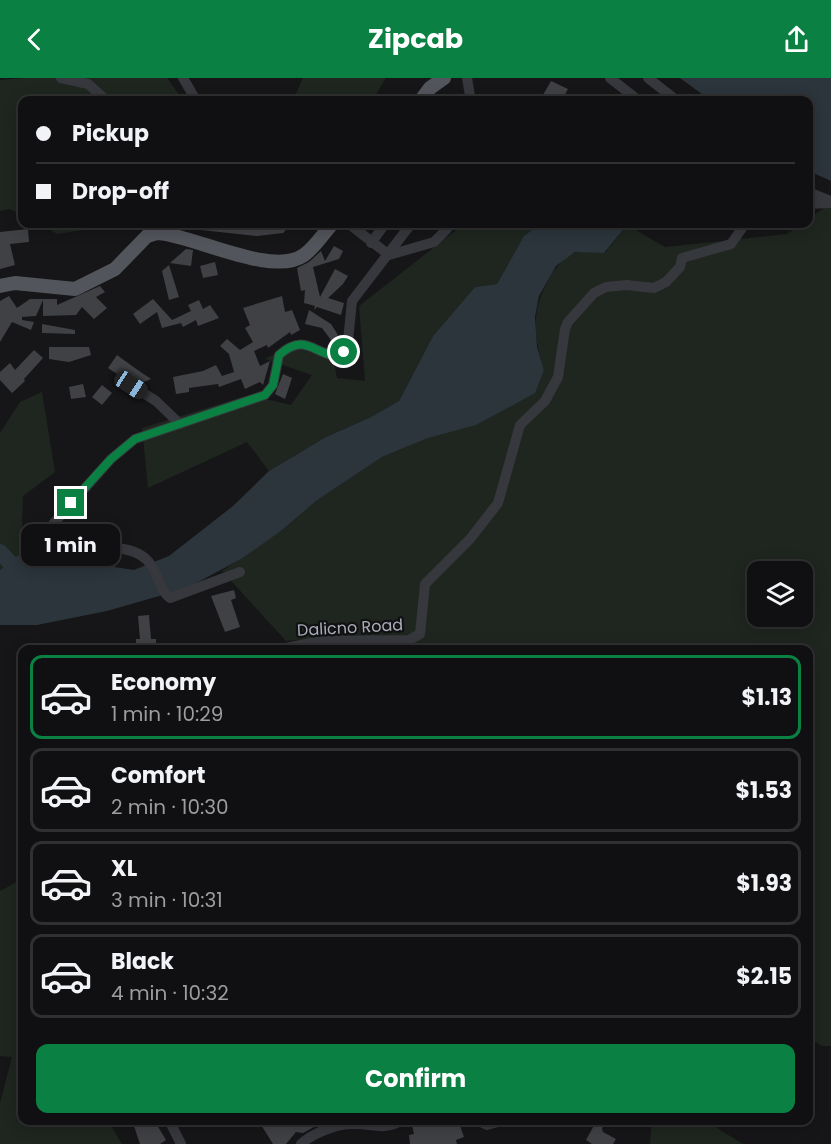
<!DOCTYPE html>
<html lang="en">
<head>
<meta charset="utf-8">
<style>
  :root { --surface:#101012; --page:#1e1e20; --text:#f1f3f6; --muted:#9c9d9f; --line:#303032; --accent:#0b8043 }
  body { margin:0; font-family:Poppins,sans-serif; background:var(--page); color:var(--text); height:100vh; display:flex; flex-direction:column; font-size:22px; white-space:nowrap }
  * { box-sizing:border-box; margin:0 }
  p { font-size:20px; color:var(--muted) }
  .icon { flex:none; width:33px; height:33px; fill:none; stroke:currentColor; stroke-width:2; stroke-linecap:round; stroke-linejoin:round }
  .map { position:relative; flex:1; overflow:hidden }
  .drawer { position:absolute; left:18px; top:567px; width:795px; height:480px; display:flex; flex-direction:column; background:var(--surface); border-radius:12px; box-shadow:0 3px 15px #0003,0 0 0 2px var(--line) }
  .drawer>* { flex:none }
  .banner { position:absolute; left:18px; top:18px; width:795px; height:132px; border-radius:12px; box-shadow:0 3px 15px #0003,0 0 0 2px var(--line); display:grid; align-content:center; height:132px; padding:0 18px; background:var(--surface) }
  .fabs { position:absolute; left:747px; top:483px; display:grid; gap:12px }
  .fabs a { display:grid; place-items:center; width:66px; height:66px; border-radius:12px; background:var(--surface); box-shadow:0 3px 15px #0003,0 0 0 2px var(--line); font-size:30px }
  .end { position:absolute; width:27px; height:27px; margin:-14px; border:8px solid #0b8043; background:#fff; box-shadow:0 0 0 3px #fff }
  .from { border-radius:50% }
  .bubble { position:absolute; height:42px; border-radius:12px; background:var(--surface); box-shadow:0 3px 15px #0003,0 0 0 2px var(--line); font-size:20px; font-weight:700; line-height:42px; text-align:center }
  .car { position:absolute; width:18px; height:36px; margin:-18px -9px; border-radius:8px; box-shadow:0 0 4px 2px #0007; background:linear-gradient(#222 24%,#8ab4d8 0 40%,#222 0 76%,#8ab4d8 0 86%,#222 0) }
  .banner b { display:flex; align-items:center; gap:21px; height:57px; font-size:22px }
  .banner b+b { border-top:2px solid var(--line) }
  .banner i { width:15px; height:15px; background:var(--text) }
  ul { padding:10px 0 0; list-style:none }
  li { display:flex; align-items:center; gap:18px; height:84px; margin:0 12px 9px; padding:0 6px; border:3px solid var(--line); border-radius:12px }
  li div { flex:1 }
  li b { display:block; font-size:22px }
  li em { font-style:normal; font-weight:700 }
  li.active { border-color:var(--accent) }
  li>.icon { width:54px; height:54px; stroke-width:1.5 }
  .action { display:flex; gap:12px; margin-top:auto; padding:12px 18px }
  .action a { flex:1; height:69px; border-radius:12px; background:var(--accent); color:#fff; font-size:24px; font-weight:700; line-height:69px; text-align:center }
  header { display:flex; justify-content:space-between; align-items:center; height:78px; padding:0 18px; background:var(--accent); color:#fff; font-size:27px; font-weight:700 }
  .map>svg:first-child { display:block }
  .green { fill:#1e261f; fill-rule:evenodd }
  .water { fill:#2c353c }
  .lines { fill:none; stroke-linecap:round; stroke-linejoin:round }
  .river { stroke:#2c353c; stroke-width:16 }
  .building { fill:#404145 }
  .minor { stroke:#37383d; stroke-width:10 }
  .major { stroke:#53555c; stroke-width:14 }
  .route { stroke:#0b8043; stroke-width:8 }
  .labels { text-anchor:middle; stroke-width:4.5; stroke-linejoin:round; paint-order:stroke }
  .street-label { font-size:16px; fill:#a8adb8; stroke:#111113 }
</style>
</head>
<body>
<header><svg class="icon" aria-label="back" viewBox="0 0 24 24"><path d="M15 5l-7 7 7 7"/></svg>Zipcab<svg class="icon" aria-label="share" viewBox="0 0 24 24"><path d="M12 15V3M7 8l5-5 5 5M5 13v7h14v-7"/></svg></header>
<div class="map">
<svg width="831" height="1066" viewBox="0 0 831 1066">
  <rect width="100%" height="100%" fill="#161618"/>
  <!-- green -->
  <g class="green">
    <path d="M 25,0 L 167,0 L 183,22 L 22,22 L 22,137 L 10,131 L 0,133 L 0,2 Z"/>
    <path d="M 303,0 L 386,0 L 375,18 L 384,22 L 293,22 Z"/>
    <path d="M 831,125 L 831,968 L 822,968 L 809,960 L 808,572 L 336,571 L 339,558 L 286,563 L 222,493 L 281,453 L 316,423 L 382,379 L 428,360 L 544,292 C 533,257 531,232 550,199 C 555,190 566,177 577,174 C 585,172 596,175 605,175 L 627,147 L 665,169 L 787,156 L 802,146 L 808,146 L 809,141 ZM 758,494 L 802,494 L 802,538 L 758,538 Z"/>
    <path d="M 41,146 L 107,146 L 107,152 L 90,151 L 57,156 Z"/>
    <path d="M 464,146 L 540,146 L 524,159 L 497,206 L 475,209 L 433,258 L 399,323 L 371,339 L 326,359 L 269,393 L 247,364 L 148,410 L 142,350 L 249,317 L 291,327 L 312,297 L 265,281 L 299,264 L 333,279 L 337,300 L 365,303 L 359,228 Z"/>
    <path d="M 42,314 L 55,394 L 23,418 L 21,475 L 0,492 L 0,355 L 20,324 Z"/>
    <path d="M 22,801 L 22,1042 L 108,1043 L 122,1066 L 0,1066 L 0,1025 L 12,979 L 0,978 L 0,813 Z"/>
    <path d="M 652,1042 L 712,1043 L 717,1050 L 743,1066 L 650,1066 Z"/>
  </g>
  <!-- water -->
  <g class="water">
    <path d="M 680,0 L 831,0 L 831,103 L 809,93 L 808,22 L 710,22 Z"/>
    <path d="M 540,146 L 627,147 L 604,175 L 575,174 L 556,188 L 539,218 L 535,239 L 537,269 L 544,292 L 535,315 L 476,347 L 428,360 L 382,379 L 316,423 L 281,453 L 241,481 L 187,510 L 107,533 L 37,547 L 0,547 L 0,492 L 21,475 L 134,492 L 169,478 L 233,428 L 269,393 L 326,359 L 371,339 L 399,323 L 433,258 L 475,209 L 497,206 L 524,158 Z"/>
  </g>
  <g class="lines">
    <!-- river -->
    <path class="river" d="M 0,474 L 24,500"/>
  </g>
  <!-- building -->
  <g class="building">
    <path d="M 551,3 L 568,11 L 562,22 L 543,17 Z"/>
    <path d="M 183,146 L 292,146 L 283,155 L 257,158 L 183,150 Z"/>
    <path d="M 28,151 L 29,164 L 10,166 L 15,187 L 0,191 L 0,154 Z"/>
    <path d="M 334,168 L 343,173 L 339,181 L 313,189 L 320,219 L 335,191 L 348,198 L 343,206 L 328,220 L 344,225 L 341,237 L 317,229 L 314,232 L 315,228 L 304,225 L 305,212 L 301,213 L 297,190 L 309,184 L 321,173 L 325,183 Z"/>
    <path d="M 186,171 L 193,172 L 191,188 L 170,185 Z"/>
    <path d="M 215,184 L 218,197 L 203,200 L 200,188 Z"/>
    <path d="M 169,187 L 179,219 L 169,222 L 162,193 Z"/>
    <path d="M 100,208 L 105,214 L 96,219 L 107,230 L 94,241 L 82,229 L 76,237 L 43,238 L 43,222 L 36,238 L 22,239 L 22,242 L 34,244 L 31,252 L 12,244 L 0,264 L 0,223 L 9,218 L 17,230 L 30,221 L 57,221 L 57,227 Z"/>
    <path d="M 282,218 L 285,234 L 292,232 L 300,252 L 291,257 L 290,254 L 268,270 L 267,267 L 254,273 L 260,288 L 270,283 L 263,307 L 260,304 L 245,311 L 241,301 L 219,309 L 218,306 L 189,310 L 189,314 L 176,316 L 173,299 L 203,293 L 216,287 L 222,298 L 234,294 L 229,276 L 220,268 L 227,261 L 240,272 L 253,264 L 245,250 L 250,247 L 243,230 Z"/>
    <path d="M 153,221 L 172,242 L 191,233 L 188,227 L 199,222 L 203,231 L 210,227 L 219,240 L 198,248 L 196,242 L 183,249 L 181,245 L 162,250 L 157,234 L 140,246 L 133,236 Z"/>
    <path d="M 309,232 L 331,246 L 338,257 L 331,262 L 322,250 L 305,246 Z"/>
    <path d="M 42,246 L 75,252 L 75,256 L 42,255 Z"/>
    <path d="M 49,269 L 89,269 L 91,277 L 69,284 L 49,281 Z"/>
    <path d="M 34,272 L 43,280 L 24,301 L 25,303 L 12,315 L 0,302 L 0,294 L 10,285 L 15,292 Z"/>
    <path d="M 117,277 L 139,293 L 151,301 L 142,305 L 132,300 L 126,302 L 108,290 Z"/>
    <path d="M 283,296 L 292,300 L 285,321 L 275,316 Z"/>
    <path d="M 83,306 L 86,319 L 71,321 L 69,309 Z"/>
    <path d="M 102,307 L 112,315 L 102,327 L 92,319 Z"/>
    <path d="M 234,512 L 236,520 L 231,522 L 240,549 L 225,554 L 211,518 Z"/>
    <path d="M 149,537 L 151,561 L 156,561 L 156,572 L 136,572 L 136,561 L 140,561 L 138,538 Z"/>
    <path d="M 132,1042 L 154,1042 L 166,1062 L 160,1066 L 140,1066 Z"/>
    <path d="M 258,1042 L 319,1042 L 317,1045 L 321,1045 L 303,1055 L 296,1054 L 286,1066 L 273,1066 Z"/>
    <path d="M 411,1042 L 458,1042 L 464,1059 L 456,1062 L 457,1066 L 410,1066 L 409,1057 L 414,1056 Z"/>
    <path d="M 597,1042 L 610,1042 L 602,1050 L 603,1054 L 616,1061 L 613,1066 L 592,1066 L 586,1062 Z"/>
  </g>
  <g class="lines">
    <!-- minor -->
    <g class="minor">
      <path d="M 61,0 L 88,6 L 106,22"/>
      <path d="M 183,0 L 196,22"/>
      <path d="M 467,0 L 470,18 L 468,22"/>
      <path d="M 610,0 L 638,22"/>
      <path d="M 648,0 L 676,22"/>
      <path d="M 808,114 L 831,123"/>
      <path d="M 808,126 L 831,125"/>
      <path d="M 349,146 L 389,177 L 434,164 L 447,151"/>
      <path d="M 147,158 L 149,146"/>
      <path d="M 371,165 L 385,146"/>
      <path d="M 131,307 L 156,323 L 180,346"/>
      <path d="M 240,494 L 170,520 C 160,513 158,497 151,487 C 134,461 91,473 65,470 L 53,459 L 53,446 L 111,381 L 135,361 L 265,317 L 273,307 L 279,277 C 304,256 310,272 334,278 L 344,274 L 348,263 L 352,223 L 411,146"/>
      <path d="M 276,572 L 320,563 L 409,562 L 420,556 L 425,506 L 470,461 L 498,425 L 520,347 L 545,323 L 558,299 L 565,251 L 568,244 L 594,215 L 606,209 L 627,207 L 654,210 L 666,204 L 680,189 L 682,180 L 731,166 L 745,146"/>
      <path d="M 169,1042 L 181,1066"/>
      <path d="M 477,1042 L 487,1047 L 505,1042"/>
      <path d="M 301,1066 C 313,1055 338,1045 355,1046 C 372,1046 386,1053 402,1042"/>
    </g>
    <!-- major -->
    <g class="major">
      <path d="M 421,22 L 430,10 L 444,0"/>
      <path d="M 0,208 L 15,205 L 75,211 L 115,191 L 147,158 L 157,155 C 191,156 272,200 304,177 C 315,169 323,156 332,146"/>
    </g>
  </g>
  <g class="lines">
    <!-- route -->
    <path class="route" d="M 71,425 L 111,381 L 135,361 L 265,317 L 273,307 L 279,277 C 303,256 310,272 334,278 L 344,274"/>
  </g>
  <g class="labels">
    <!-- street labels -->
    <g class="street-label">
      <text transform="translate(350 549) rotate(-3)" y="6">Dalicno Road</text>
    </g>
  </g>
</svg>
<div class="fabs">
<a><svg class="icon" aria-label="layers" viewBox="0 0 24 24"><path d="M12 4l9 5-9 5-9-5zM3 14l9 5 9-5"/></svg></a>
</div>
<i class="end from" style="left:344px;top:274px"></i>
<i class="end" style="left:71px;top:425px"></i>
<div class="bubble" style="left:21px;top:446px;width:99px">1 min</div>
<i class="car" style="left:131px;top:307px;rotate:123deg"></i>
<div class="banner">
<b><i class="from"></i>Pickup</b>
<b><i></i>Drop-off</b>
</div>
<section class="drawer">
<ul>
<li class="active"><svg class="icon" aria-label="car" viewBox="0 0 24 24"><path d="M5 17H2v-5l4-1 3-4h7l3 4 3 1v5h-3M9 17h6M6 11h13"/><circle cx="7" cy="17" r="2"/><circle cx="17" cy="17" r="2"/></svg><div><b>Economy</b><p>1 min · 10:29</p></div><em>$1.13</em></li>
<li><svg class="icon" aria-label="car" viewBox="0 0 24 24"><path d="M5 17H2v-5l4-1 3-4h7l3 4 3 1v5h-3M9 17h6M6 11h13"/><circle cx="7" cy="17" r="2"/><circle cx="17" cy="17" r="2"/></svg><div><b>Comfort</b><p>2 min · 10:30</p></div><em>$1.53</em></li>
<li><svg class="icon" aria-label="car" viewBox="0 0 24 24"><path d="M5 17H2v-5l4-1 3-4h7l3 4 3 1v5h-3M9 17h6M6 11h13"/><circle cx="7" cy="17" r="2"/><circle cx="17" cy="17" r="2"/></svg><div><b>XL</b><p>3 min · 10:31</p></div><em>$1.93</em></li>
<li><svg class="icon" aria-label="car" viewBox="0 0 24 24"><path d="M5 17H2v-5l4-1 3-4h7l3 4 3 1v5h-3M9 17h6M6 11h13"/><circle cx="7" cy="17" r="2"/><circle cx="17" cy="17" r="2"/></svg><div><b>Black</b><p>4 min · 10:32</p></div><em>$2.15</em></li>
</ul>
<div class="action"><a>Confirm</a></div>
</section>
</div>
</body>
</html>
